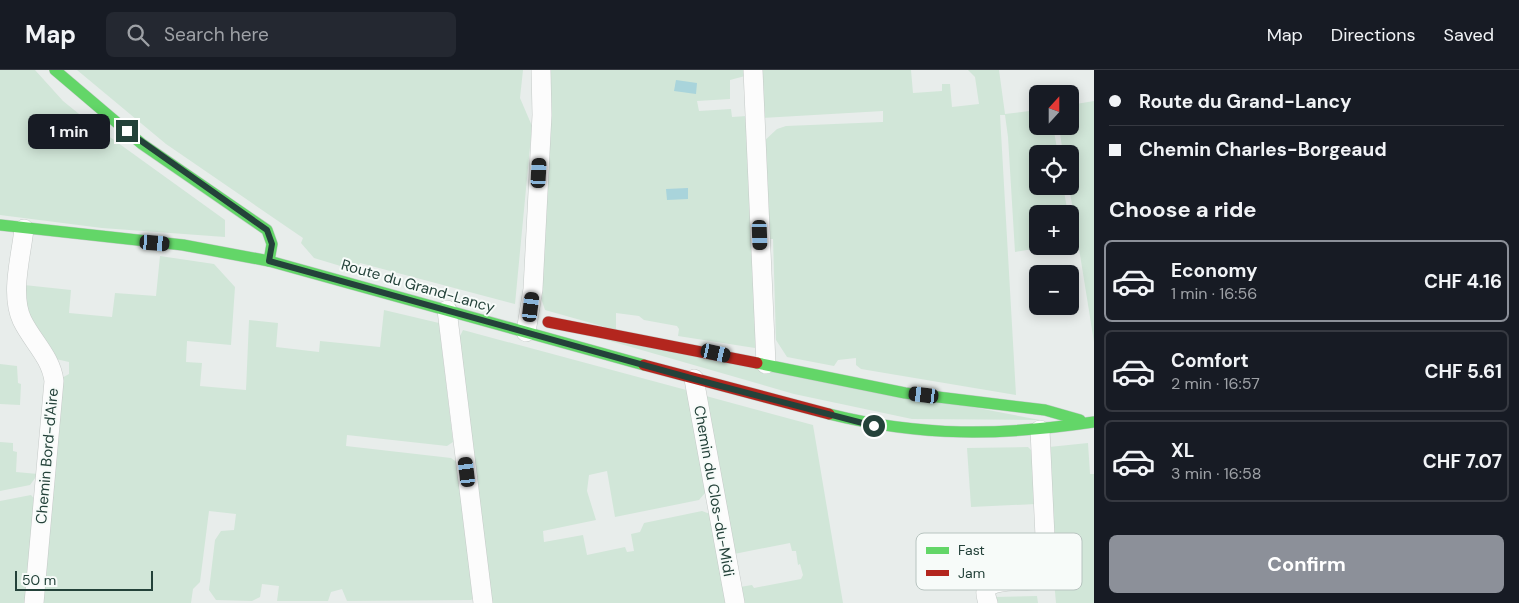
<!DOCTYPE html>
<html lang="en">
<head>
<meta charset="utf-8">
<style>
  :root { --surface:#171b24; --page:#242831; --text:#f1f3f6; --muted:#9ea1a6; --line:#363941; --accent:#8c9099 }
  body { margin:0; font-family:"DM Sans",sans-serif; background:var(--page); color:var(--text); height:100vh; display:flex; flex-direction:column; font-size:19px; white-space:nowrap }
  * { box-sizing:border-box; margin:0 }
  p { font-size:16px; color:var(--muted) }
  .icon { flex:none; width:28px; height:28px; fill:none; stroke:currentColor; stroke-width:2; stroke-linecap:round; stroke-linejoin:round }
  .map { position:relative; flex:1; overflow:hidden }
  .side { display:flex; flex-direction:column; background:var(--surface); width:425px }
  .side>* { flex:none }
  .guide { display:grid; align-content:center; height:110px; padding:0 15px; background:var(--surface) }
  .needle { width:32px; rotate:21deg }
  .tools { position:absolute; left:1029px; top:15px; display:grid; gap:10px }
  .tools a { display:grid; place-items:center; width:50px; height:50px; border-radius:8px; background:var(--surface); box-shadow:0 2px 12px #0003; font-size:25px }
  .scale { position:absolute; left:15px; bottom:12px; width:138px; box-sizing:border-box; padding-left:5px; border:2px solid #24423a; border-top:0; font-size:14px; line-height:18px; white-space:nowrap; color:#24423a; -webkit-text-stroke:4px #f7fbf9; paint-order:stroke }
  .end { position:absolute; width:22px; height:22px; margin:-11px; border:6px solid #24423a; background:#fff; box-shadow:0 0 0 2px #fff }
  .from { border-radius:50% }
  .bubble { position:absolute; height:35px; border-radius:8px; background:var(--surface); box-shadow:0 2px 12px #0003; font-size:16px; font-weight:700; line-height:35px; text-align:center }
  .car { position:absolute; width:15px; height:30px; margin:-15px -8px; border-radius:6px; box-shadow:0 0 4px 1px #0007; background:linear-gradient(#222 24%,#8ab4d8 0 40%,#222 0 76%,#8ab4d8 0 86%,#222 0) }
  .guide b { display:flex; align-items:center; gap:18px; height:48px; font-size:19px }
  .guide b+b { border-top:1px solid var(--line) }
  .guide i { width:12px; height:12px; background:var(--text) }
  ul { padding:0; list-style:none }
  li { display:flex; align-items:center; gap:15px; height:82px; margin:0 10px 8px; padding:0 5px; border:2px solid var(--line); border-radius:8px }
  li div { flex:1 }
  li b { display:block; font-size:19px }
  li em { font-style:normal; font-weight:700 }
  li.on { border-color:var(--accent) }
  li>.icon { width:45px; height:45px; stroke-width:1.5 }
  h2 { padding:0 15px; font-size:22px; line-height:60px }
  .primary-button { display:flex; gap:10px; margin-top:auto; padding:10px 15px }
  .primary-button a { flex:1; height:58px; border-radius:8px; background:var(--accent); color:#fff; font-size:20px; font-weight:700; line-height:58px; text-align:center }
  header { display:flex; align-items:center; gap:30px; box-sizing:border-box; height:70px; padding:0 25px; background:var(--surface); border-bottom:1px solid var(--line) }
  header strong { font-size:24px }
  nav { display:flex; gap:28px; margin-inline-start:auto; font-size:18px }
  .search { width:350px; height:45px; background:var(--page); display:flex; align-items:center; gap:12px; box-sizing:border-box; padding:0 18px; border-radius:8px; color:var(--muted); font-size:19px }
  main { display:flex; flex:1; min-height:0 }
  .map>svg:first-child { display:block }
  .green { fill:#d1e6d8 }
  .water { fill:#a9d4db }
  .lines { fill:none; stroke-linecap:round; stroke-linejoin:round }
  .street-casing { stroke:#c5cac8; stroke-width:20 }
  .fast-casing { stroke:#c3cbc8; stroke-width:12 }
  .jam-casing { stroke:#c3cbc8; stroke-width:12 }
  .street { stroke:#fcfcfc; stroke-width:19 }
  .fast { stroke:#63d668; stroke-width:11 }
  .jam { stroke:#b3261e; stroke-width:11 }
  .route { stroke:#24423a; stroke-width:6 }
  .labels { text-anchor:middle; stroke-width:4; stroke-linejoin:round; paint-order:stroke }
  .street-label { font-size:15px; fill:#24423a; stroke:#f7fbf9 }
  .key { fill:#f7fbf9; stroke:#b8c4c0; stroke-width:1 }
  .key-label { font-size:14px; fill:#24423a }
</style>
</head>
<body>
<header>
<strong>Map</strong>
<div class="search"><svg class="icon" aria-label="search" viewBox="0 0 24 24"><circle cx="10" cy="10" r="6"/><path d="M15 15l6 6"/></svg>Search here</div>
<nav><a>Map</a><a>Directions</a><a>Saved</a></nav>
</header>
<main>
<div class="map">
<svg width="1094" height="533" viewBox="0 0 1094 533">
  <rect width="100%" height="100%" fill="#e8edeb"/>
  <!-- green -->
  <g class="green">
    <path d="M 0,0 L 35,0 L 63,31 L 89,52 L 225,150 L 225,167 L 102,158 L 0,145 Z"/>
    <path d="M 77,0 L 523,0 L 520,28 L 532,56 L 515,234 L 360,193 L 357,201 L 314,188 L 301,173 L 303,168 L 166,74 Z"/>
    <path d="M 549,0 L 744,0 L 745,6 L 730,10 L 730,29 L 697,31 L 699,41 L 731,39 L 732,47 L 747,46 L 757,266 L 755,278 L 678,266 L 679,259 L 677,256 L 644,250 L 639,246 L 616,243 L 616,260 L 545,240 L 542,231 Z"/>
    <path d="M 759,0 L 911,0 L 913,23 L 942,21 L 942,14 L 950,14 L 952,37 L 979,34 L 975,7 L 968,0 L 999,0 L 1005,44 L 1037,40 L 1038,56 L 1053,56 L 1058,84 L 1038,84 L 1038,116 L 1063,116 L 1068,144 L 1038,144 L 1038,176 L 1052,176 L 1015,182 L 1008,67 L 1005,45 L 1000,45 L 1016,325 L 861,299 L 856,295 L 856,288 L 838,290 L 834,296 L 787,287 L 776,270 L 773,169 L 767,169 L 762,73 L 777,59 L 786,56 L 883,52 L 883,41 L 762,48 Z"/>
    <path d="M 1094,31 L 1094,272 L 1069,116 L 1070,84 L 1063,84 L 1059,56 L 1070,56 L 1070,35 Z"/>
    <path d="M 160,186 L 214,194 L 235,217 L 231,275 L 187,271 L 186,292 L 202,293 L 200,316 L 246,320 L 249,250 L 278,253 L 276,277 L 319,282 L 320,271 L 380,277 L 384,240 L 439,253 L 453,372 L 447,376 L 347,365 L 346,376 L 451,388 L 458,393 L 476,526 L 471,530 L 347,531 L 342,519 L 331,522 L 328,531 L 277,531 L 279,516 L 262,514 L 260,527 L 252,531 L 216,530 L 209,520 L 215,470 L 221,461 L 234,460 L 236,444 L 209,441 L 200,512 L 193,519 L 191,533 L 42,533 L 58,310 L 69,304 L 69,292 L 56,289 L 27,247 L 24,215 L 71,220 L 69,243 L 112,247 L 115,223 L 156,226 Z"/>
    <path d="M 463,260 L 690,321 L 708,415 L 705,423 L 699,430 L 615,447 L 607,401 L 589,405 L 587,421 L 596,450 L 543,461 L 544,472 L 583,465 L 587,485 L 625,477 L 627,482 L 634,481 L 631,464 L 640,462 L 644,453 L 702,441 L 710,444 L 729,533 L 490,533 L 458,270 Z"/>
    <path d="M 572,260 L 1040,350 L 912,349 L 794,324 Z"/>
    <path d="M 0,294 L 17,296 L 18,313 L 21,314 L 20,335 L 0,334 Z"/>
    <path d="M 706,326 L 813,355 L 843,533 L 743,533 L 740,517 L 752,515 L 754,518 L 801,509 L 803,505 L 800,494 L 798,495 L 796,481 L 792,481 L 790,473 L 734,484 Z"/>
    <path d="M 0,372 L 13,373 L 13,381 L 17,382 L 16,402 L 38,404 L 30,415 L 0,421 Z"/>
    <path d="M 1088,373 L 1090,404 L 1094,404 L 1094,533 L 1056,533 L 1052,488 L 1049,377 Z"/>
    <path d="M 1028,377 L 1036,385 L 1036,434 L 971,437 L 967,378 Z"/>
    <path d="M 31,425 L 35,430 L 25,533 L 0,533 L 0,431 Z"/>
    <path d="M 1037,526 L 1038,533 L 996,533 L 995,527 Z"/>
  </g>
  <!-- water -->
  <g class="water">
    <path d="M 676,10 L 697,13 L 696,24 L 674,21 Z"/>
    <path d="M 688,118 L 688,129 L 667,130 L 666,119 Z"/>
  </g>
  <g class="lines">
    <defs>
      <g id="street">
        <path d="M 753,0 L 766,294"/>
        <path d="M 24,159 C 21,187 10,224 22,250 C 32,271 51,287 54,311 L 34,533"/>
        <path d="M 447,240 L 483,533"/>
        <path d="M 526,262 L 533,219 L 542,45 L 541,0"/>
        <path d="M 694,309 L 735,533"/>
        <path d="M 988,533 C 987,530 985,524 986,521 C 989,508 1024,512 1035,510 L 1042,505 L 1046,488 L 1040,360"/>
      </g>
      <g id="fast">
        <path d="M 55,0 L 142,74 L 267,160 L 272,174 L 269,191"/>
        <path d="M 0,155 L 183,175 L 269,191 L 644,295"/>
        <path d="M 757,293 L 905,323 L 1045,340 L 1080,350"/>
        <path d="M 829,344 C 922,367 1000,366 1094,352"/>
      </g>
      <g id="jam">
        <path d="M 548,252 L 757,293"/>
        <path d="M 644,295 L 829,344"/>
      </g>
    </defs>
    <!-- street casing -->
    <use href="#street" class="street-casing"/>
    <!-- fast casing -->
    <use href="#fast" class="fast-casing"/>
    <!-- jam casing -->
    <use href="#jam" class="jam-casing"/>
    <!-- street -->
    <use href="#street" class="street"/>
    <!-- fast -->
    <use href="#fast" class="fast"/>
    <!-- jam -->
    <use href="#jam" class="jam"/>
  </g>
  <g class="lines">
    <!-- route -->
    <path class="route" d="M 127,61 L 267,160 L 272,174 L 269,191 L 694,309 L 874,356"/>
  </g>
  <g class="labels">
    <!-- street labels -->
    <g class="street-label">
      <text transform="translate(418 216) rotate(16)" y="5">Route du Grand-Lancy</text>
      <text transform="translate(47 386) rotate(-85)" y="5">Chemin Bord-d'Aire</text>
      <text transform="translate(714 421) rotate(80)" y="5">Chemin du Clos-du-Midi</text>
    </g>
  </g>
  <!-- legend -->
  <rect x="916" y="463" width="166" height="57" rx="8" class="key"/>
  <rect x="926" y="477" width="23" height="7" fill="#63d668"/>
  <rect x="926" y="500" width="23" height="6" fill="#b3261e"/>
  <g class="key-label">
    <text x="958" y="485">Fast</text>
    <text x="958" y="508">Jam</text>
  </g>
</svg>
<div class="tools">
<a><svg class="needle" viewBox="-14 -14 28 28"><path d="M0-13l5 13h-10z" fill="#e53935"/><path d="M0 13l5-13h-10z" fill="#9ea1a6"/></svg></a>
<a><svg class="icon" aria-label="locate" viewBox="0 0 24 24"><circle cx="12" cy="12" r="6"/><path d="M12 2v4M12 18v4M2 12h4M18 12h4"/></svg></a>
<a>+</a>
<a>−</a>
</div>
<div class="scale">50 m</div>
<i class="end from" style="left:874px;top:356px"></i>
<i class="end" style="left:127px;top:61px"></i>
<div class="bubble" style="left:28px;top:44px;width:82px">1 min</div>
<i class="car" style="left:539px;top:103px;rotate:3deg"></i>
<i class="car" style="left:760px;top:165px;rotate:178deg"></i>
<i class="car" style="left:155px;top:173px;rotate:95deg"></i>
<i class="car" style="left:531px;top:237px;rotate:7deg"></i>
<i class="car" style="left:716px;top:283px;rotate:103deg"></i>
<i class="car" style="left:924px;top:325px;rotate:277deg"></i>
<i class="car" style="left:467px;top:402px;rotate:353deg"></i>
</div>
<section class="side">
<div class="guide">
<b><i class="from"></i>Route du Grand-Lancy</b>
<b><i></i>Chemin Charles-Borgeaud</b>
</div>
<h2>Choose a ride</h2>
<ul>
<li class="on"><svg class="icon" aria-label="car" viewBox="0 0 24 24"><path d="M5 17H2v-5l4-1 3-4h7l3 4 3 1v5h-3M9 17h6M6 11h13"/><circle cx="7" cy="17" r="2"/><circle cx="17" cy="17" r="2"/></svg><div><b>Economy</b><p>1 min · 16:56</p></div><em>CHF 4.16</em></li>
<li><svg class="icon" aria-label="car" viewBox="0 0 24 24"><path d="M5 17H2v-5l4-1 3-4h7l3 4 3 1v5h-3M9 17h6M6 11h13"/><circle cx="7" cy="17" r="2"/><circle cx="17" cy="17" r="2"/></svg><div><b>Comfort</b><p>2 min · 16:57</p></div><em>CHF 5.61</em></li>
<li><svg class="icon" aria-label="car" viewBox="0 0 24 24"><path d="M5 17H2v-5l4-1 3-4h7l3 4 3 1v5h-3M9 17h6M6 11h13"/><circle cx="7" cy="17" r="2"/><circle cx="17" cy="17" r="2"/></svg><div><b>XL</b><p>3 min · 16:58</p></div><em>CHF 7.07</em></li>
</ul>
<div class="primary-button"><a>Confirm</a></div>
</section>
</main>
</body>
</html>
